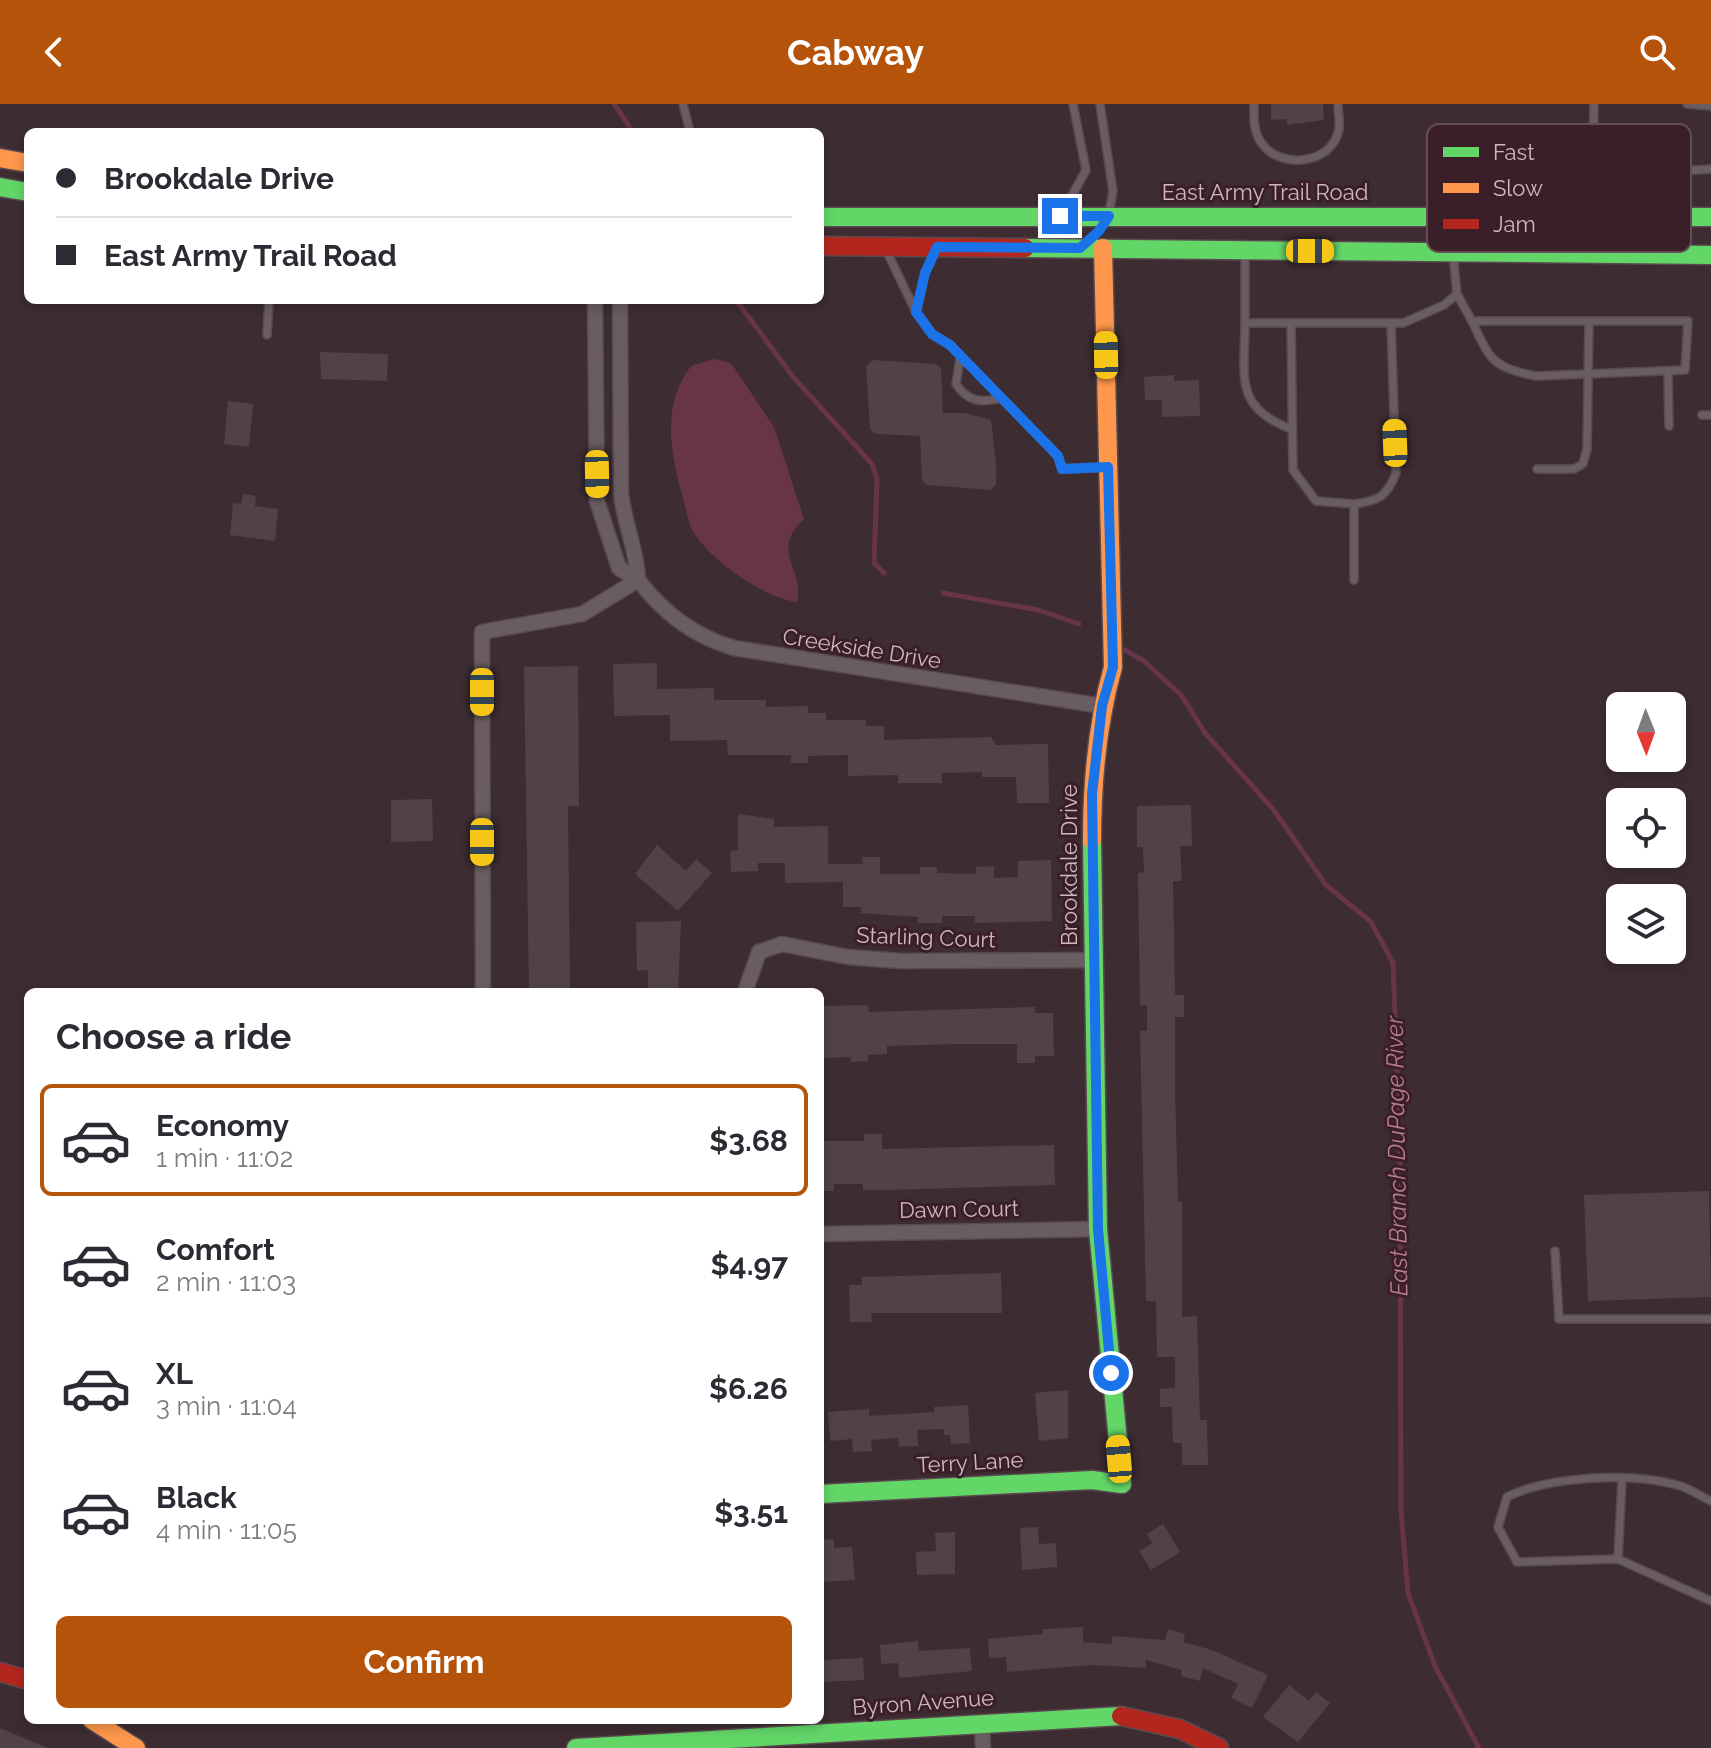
<!DOCTYPE html>
<html lang="en">
<head>
<meta charset="utf-8">
<style>
  :root { --surface:#fff; --page:#f7f7f7; --text:#2b2b33; --muted:#7c7c81; --line:#e1e1e2; --accent:#b45309 }
  body { margin:0; font-family:Raleway,sans-serif; background:var(--page); color:var(--text); height:100vh; display:flex; flex-direction:column; font-size:30px; white-space:nowrap }
  * { box-sizing:border-box; margin:0 }
  p { font-size:26px; color:var(--muted) }
  .icon { flex:none; width:44px; height:44px; fill:none; stroke:currentColor; stroke-width:2; stroke-linecap:round; stroke-linejoin:round }
  .map { position:relative; flex:1; overflow:hidden }
  .side { position:absolute; left:24px; top:884px; width:800px; height:736px; display:flex; flex-direction:column; background:var(--surface); border-radius:12px; box-shadow:0 4px 12px #0003 }
  .side>* { flex:none }
  .hud { position:absolute; left:24px; top:24px; width:800px; height:176px; border-radius:12px; box-shadow:0 4px 12px #0003; display:grid; align-content:center; height:176px; padding:0 32px; background:var(--surface) }
  .needle { width:52px; rotate:179deg }
  .tools { position:absolute; left:1606px; top:588px; display:grid; gap:16px }
  .tools a { display:grid; place-items:center; width:80px; height:80px; border-radius:12px; background:var(--surface); box-shadow:0 4px 12px #0003; font-size:40px }
  .end { position:absolute; width:36px; height:36px; margin:-18px; border:10px solid #1a73e8; background:#fff; box-shadow:0 0 0 4px #fff }
  .from { border-radius:50% }
  .car { position:absolute; width:24px; height:48px; margin:-24px -12px; border-radius:10px; box-shadow:0 0 6px 2px #0007; background:linear-gradient(#f5c518 24%,#345 0 40%,#f5c518 0 76%,#345 0 86%,#f5c518 0) }
  .hud b { display:flex; align-items:center; gap:28px; height:76px; font-size:30px }
  .hud b+b { border-top:2px solid var(--line) }
  .hud i { width:20px; height:20px; background:var(--text) }
  ul { padding:0; list-style:none }
  li { display:flex; align-items:center; gap:24px; height:112px; margin:0 16px 12px; padding:0 16px; border:4px solid transparent; border-radius:12px }
  li div { flex:1 }
  li b { display:block; font-size:30px }
  li em { font-style:normal; font-weight:700 }
  li.selected { border-color:var(--accent) }
  li>.icon { width:72px; height:72px; stroke-width:1.5 }
  h2 { padding:0 32px; font-size:36px; line-height:96px }
  .primary-button { display:flex; gap:16px; margin-top:auto; padding:16px 32px }
  .primary-button a { flex:1; height:92px; border-radius:12px; background:var(--accent); color:#fff; font-size:32px; font-weight:700; line-height:92px; text-align:center }
  header { display:flex; justify-content:space-between; align-items:center; height:104px; padding:0 32px; background:var(--accent); color:#fff; font-size:36px; font-weight:700 }
  .map>svg:first-child { display:block }
  .water { fill:#683448 }
  .lines { fill:none; stroke-linecap:round; stroke-linejoin:round }
  .stream { stroke:#683448; stroke-width:5 }
  .building { fill:#524248 }
  .lane-casing { stroke:#574a4f; stroke-width:10 }
  .street-casing { stroke:#574a4f; stroke-width:17 }
  .fast-casing { stroke:#5a4a4f; stroke-width:21 }
  .slow-casing { stroke:#5a4a4f; stroke-width:21 }
  .jam-casing { stroke:#5a4a4f; stroke-width:21 }
  .lane { stroke:#6a5d62; stroke-width:7 }
  .street { stroke:#6a5d62; stroke-width:14 }
  .fast { stroke:#63d668; stroke-width:18 }
  .slow { stroke:#ff974d; stroke-width:18 }
  .jam { stroke:#b3261e; stroke-width:18 }
  .route { stroke:#1a73e8; stroke-width:10 }
  .labels { text-anchor:middle; stroke-width:6; stroke-linejoin:round; paint-order:stroke }
  .street-label { font-size:22px; fill:#ceb7bf; stroke:#3a1e28 }
  .water-label { font-size:24px; font-style:italic; fill:#b87c93; stroke:#3a1e28 }
  .key { fill:#3a1e28; stroke:#664c55; stroke-width:2 }
  .key-label { font-size:22px; fill:#ceb7bf }
</style>
</head>
<body>
<header><svg class="icon" aria-label="back" viewBox="0 0 24 24"><path d="M15 5l-7 7 7 7"/></svg>Cabway<svg class="icon" aria-label="search" viewBox="0 0 24 24"><circle cx="10" cy="10" r="6"/><path d="M15 15l6 6"/></svg></header>
<div class="map">
<svg width="1711" height="1644" viewBox="0 0 1711 1644">
  <rect width="100%" height="100%" fill="#3d2c32"/>
  <!-- water -->
  <path class="water" d="M 714,255 L 731,259 L 774,323 L 804,415 C 769,448 805,464 797,498 C 766,495 708,455 693,427 C 688,419 687,407 684,398 C 671,353 660,302 691,262 Z"/>
  <g class="lines">
    <!-- stream -->
    <g class="stream">
      <path d="M 614,0 L 633,28"/>
      <path d="M 736,196 L 794,274 L 872,360 L 877,375 L 874,459 L 884,469"/>
      <path d="M 943,489 L 1038,506 L 1079,520"/>
      <path d="M 1125,546 L 1144,557 L 1182,592 L 1205,629 L 1273,705 L 1326,781 L 1371,818 L 1393,859 L 1400,1042 L 1401,1407 L 1408,1489 L 1435,1562 L 1479,1644"/>
    </g>
  </g>
  <!-- building -->
  <g class="building">
    <path d="M 1271,0 L 1323,0 L 1324,16 L 1287,21 L 1287,15 L 1271,16 Z"/>
    <path d="M 320,248 L 388,250 L 387,277 L 321,275 Z"/>
    <path d="M 872,256 L 936,260 L 941,264 L 943,309 L 965,309 L 991,316 L 996,361 L 996,380 L 991,386 L 927,381 L 922,376 L 920,332 L 876,330 L 870,325 L 866,263 Z"/>
    <path d="M 1174,271 L 1174,277 L 1199,276 L 1200,312 L 1162,313 L 1162,296 L 1145,296 L 1144,273 Z"/>
    <path d="M 228,297 L 253,300 L 249,343 L 224,340 Z"/>
    <path d="M 243,390 L 256,392 L 255,402 L 278,405 L 275,437 L 230,431 L 233,399 L 241,400 Z"/>
    <path d="M 657,559 L 657,585 L 714,584 L 714,596 L 766,596 L 766,603 L 808,602 L 808,609 L 826,609 L 826,616 L 866,616 L 866,622 L 884,622 L 884,636 L 991,633 L 996,641 L 1048,640 L 1049,699 L 1017,699 L 1016,673 L 982,673 L 982,668 L 942,669 L 942,679 L 898,679 L 898,671 L 848,672 L 848,651 L 808,652 L 808,659 L 791,659 L 791,651 L 728,651 L 727,636 L 670,637 L 670,611 L 614,612 L 613,560 Z"/>
    <path d="M 578,562 L 579,702 L 568,702 L 570,888 L 529,888 L 524,563 Z"/>
    <path d="M 432,695 L 433,737 L 391,738 L 391,696 Z"/>
    <path d="M 1191,701 L 1192,742 L 1180,742 L 1182,777 L 1173,777 L 1175,891 L 1184,891 L 1184,913 L 1175,913 L 1175,985 L 1178,1098 L 1182,1098 L 1182,1213 L 1197,1212 L 1200,1316 L 1207,1316 L 1208,1361 L 1182,1361 L 1182,1339 L 1173,1339 L 1172,1303 L 1160,1303 L 1160,1285 L 1175,1284 L 1175,1253 L 1157,1253 L 1156,1197 L 1146,1197 L 1140,927 L 1147,927 L 1147,901 L 1140,901 L 1138,769 L 1144,768 L 1143,743 L 1137,743 L 1137,702 Z"/>
    <path d="M 738,710 L 774,715 L 774,723 L 828,722 L 828,760 L 863,760 L 862,753 L 880,753 L 880,770 L 920,770 L 920,763 L 937,763 L 937,769 L 976,770 L 976,763 L 994,762 L 994,774 L 1018,773 L 1018,757 L 1051,756 L 1052,817 L 975,819 L 975,812 L 942,812 L 942,819 L 918,819 L 918,813 L 861,809 L 861,803 L 843,803 L 843,778 L 785,779 L 785,759 L 758,759 L 758,767 L 731,768 L 730,747 L 738,746 Z"/>
    <path d="M 657,741 L 686,767 L 696,755 L 712,769 L 678,807 L 635,770 Z"/>
    <path d="M 681,817 L 678,888 L 648,888 L 648,866 L 637,867 L 636,818 Z"/>
    <path d="M 868,901 L 869,908 L 1035,903 L 1035,909 L 1053,909 L 1054,952 L 1035,952 L 1035,959 L 1017,959 L 1017,940 L 960,940 L 887,942 L 887,950 L 868,951 L 868,957 L 851,958 L 851,953 L 820,954 L 820,902 Z"/>
    <path d="M 864,1030 L 882,1030 L 882,1045 L 1054,1041 L 1055,1081 L 887,1086 L 863,1086 L 863,1080 L 834,1080 L 834,1087 L 820,1087 L 820,1037 L 864,1037 Z"/>
    <path d="M 1709,1087 L 1711,1193 L 1588,1197 L 1584,1091 Z"/>
    <path d="M 1001,1169 L 1002,1209 L 871,1209 L 872,1218 L 850,1218 L 849,1181 L 862,1181 L 862,1173 Z"/>
    <path d="M 1068,1286 L 1068,1334 L 1039,1337 L 1035,1289 Z"/>
    <path d="M 968,1301 L 970,1339 L 951,1340 L 950,1331 L 944,1331 L 944,1325 L 917,1326 L 918,1342 L 899,1343 L 898,1334 L 871,1336 L 872,1347 L 853,1348 L 852,1335 L 830,1337 L 828,1308 L 869,1305 L 869,1312 L 934,1308 L 934,1303 Z"/>
    <path d="M 1163,1420 L 1180,1448 L 1151,1466 L 1139,1447 L 1152,1439 L 1147,1430 Z"/>
    <path d="M 1038,1423 L 1039,1440 L 1056,1439 L 1057,1463 L 1022,1466 L 1020,1424 Z"/>
    <path d="M 955,1428 L 955,1470 L 917,1471 L 916,1448 L 936,1447 L 935,1429 Z"/>
    <path d="M 834,1435 L 834,1444 L 852,1443 L 855,1476 L 820,1478 L 820,1436 Z"/>
    <path d="M 1083,1523 L 1083,1538 L 1112,1540 L 1112,1532 L 1165,1536 L 1168,1525 L 1185,1530 L 1183,1538 L 1212,1546 L 1268,1571 L 1252,1604 L 1231,1594 L 1238,1580 L 1203,1564 L 1200,1577 L 1181,1572 L 1182,1566 L 1146,1556 L 1146,1564 L 1091,1561 L 1007,1568 L 1006,1553 L 989,1554 L 988,1535 L 1043,1530 L 1043,1525 Z"/>
    <path d="M 918,1537 L 919,1547 L 970,1544 L 972,1567 L 899,1574 L 898,1559 L 881,1560 L 880,1541 Z"/>
    <path d="M 863,1554 L 864,1576 L 822,1578 L 821,1556 Z"/>
    <path d="M 1289,1581 L 1309,1597 L 1316,1588 L 1330,1599 L 1298,1638 L 1263,1613 Z"/>
    <path d="M 0,1624 L 48,1644 L 0,1644 Z"/>
  </g>
  <g class="lines">
    <defs>
      <g id="lane">
        <path d="M 683,0 L 690,28"/>
        <path d="M 1100,0 L 1113,87 L 1109,110"/>
        <path d="M 1254,0 C 1254,13 1253,25 1260,37 C 1278,66 1332,62 1339,25 C 1340,17 1338,8 1338,0"/>
        <path d="M 1594,0 L 1593,57 L 1606,72"/>
        <path d="M 1687,0 L 1711,2"/>
        <path d="M 1062,110 L 1086,66 L 1073,0"/>
        <path d="M 1601,111 L 1606,72 L 1711,65"/>
        <path d="M 885,144 L 916,208 L 925,169 L 936,146"/>
        <path d="M 1453,149 L 1457,190 L 1472,217 L 1688,217 L 1685,266 L 1536,272 C 1492,263 1490,256 1472,217"/>
        <path d="M 1245,150 L 1245,219 L 1403,219 L 1444,201 L 1457,190"/>
        <path d="M 916,208 L 932,230 L 950,241 L 1058,352 L 1062,365 L 1107,363"/>
        <path d="M 1245,219 C 1245,272 1233,303 1291,325"/>
        <path d="M 1291,219 L 1293,366 L 1316,397 L 1354,400 L 1354,476"/>
        <path d="M 267,231 L 269,196"/>
        <path d="M 960,254 L 956,280 C 968,298 981,299 1001,294"/>
        <path d="M 1668,267 L 1669,322"/>
        <path d="M 1702,311 L 1711,311"/>
        <path d="M 1537,365 L 1574,365 L 1583,360 L 1587,345 L 1589,218"/>
        <path d="M 1354,400 C 1378,397 1387,393 1396,369 L 1391,219"/>
        <path d="M 1555,1147 L 1559,1215 L 1711,1215"/>
        <path d="M 1711,1397 C 1700,1392 1689,1384 1677,1381 C 1631,1368 1549,1372 1507,1393 L 1498,1423 L 1517,1458 L 1618,1455 L 1711,1497"/>
        <path d="M 1618,1455 L 1622,1376"/>
      </g>
      <g id="street">
        <path d="M 595,196 L 597,397 L 619,464 L 638,476 C 637,446 624,419 621,389 L 620,196"/>
        <path d="M 483,888 L 482,528 L 582,510 L 638,476 C 664,509 693,532 734,544 L 1102,602"/>
        <path d="M 745,888 L 759,848 L 782,840 L 848,853 L 901,857 L 1093,856"/>
        <path d="M 820,1130 L 1098,1125"/>
        <path d="M 982,1618 L 983,1644"/>
      </g>
      <g id="fast">
        <path d="M 0,83 L 28,88"/>
        <path d="M 820,113 L 1711,113"/>
        <path d="M 1025,144 L 1711,151"/>
        <path d="M 820,1390 L 1092,1376 L 1122,1380 L 1098,1125 L 1092,736"/>
        <path d="M 576,1644 L 1121,1612"/>
      </g>
      <g id="slow">
        <path d="M 0,54 L 28,59"/>
        <path d="M 1092,736 C 1092,677 1097,620 1113,563 L 1103,144"/>
        <path d="M 92,1616 L 136,1644"/>
      </g>
      <g id="jam">
        <path d="M 820,142 L 1025,144"/>
        <path d="M 0,1568 L 28,1576"/>
        <path d="M 1121,1612 L 1180,1625 L 1219,1644"/>
      </g>
    </defs>
    <!-- lane casing -->
    <use href="#lane" class="lane-casing"/>
    <!-- street casing -->
    <use href="#street" class="street-casing"/>
    <!-- fast casing -->
    <use href="#fast" class="fast-casing"/>
    <!-- slow casing -->
    <use href="#slow" class="slow-casing"/>
    <!-- jam casing -->
    <use href="#jam" class="jam-casing"/>
    <!-- lane -->
    <use href="#lane" class="lane"/>
    <!-- street -->
    <use href="#street" class="street"/>
    <!-- fast -->
    <use href="#fast" class="fast"/>
    <!-- slow -->
    <use href="#slow" class="slow"/>
    <!-- jam -->
    <use href="#jam" class="jam"/>
  </g>
  <g class="lines">
    <!-- route -->
    <path class="route" d="M 1060,112 L 1109,112 L 1099,127 L 1080,144 L 937,143 L 925,169 L 916,208 L 932,230 L 950,241 L 1058,352 L 1062,365 L 1108,363 L 1113,563 L 1102,602 L 1092,690 L 1098,1125 L 1111,1269"/>
  </g>
  <g class="labels">
    <!-- street labels -->
    <g class="street-label">
      <text x="1265" y="96">East Army Trail Road</text>
      <text transform="translate(862 544) rotate(9)" y="8">Creekside Drive</text>
      <text transform="translate(1069 761) rotate(-90)" y="8">Brookdale Drive</text>
      <text transform="translate(926 833) rotate(2)" y="8">Starling Court</text>
      <text transform="translate(959 1105) rotate(-1)" y="8">Dawn Court</text>
      <text transform="translate(970 1358) rotate(-3)" y="8">Terry Lane</text>
      <text transform="translate(923 1598) rotate(-4)" y="8">Byron Avenue</text>
    </g>
    <!-- water labels -->
    <g class="water-label">
      <text transform="translate(1397 1052) rotate(-91)" y="8">East Branch DuPage River</text>
    </g>
  </g>
  <!-- legend -->
  <rect x="1427" y="20" width="264" height="128" rx="12" class="key"/>
  <rect x="1443" y="43" width="36" height="10" fill="#63d668"/>
  <rect x="1443" y="79" width="36" height="10" fill="#ff974d"/>
  <rect x="1443" y="115" width="36" height="10" fill="#b3261e"/>
  <g class="key-label">
    <text x="1493" y="56">Fast</text>
    <text x="1493" y="92">Slow</text>
    <text x="1493" y="128">Jam</text>
  </g>
</svg>
<div class="tools">
<a><svg class="needle" viewBox="-14 -14 28 28"><path d="M0-13l5 13h-10z" fill="#e53935"/><path d="M0 13l5-13h-10z" fill="#7c7c81"/></svg></a>
<a><svg class="icon" aria-label="locate" viewBox="0 0 24 24"><circle cx="12" cy="12" r="6"/><path d="M12 2v4M12 18v4M2 12h4M18 12h4"/></svg></a>
<a><svg class="icon" aria-label="layers" viewBox="0 0 24 24"><path d="M12 4l9 5-9 5-9-5zM3 14l9 5 9-5"/></svg></a>
</div>
<i class="end from" style="left:1111px;top:1269px"></i>
<i class="end" style="left:1060px;top:112px"></i>
<i class="car" style="left:1310px;top:147px;rotate:90deg"></i>
<i class="car" style="left:1106px;top:251px;rotate:359deg"></i>
<i class="car" style="left:1395px;top:339px;rotate:358deg"></i>
<i class="car" style="left:597px;top:370px;rotate:179deg"></i>
<i class="car" style="left:482px;top:588px;rotate:180deg"></i>
<i class="car" style="left:482px;top:738px;rotate:180deg"></i>
<i class="car" style="left:1119px;top:1355px;rotate:355deg"></i>
<div class="hud">
<b><i class="from"></i>Brookdale Drive</b>
<b><i></i>East Army Trail Road</b>
</div>
<section class="side">
<h2>Choose a ride</h2>
<ul>
<li class="selected"><svg class="icon" aria-label="car" viewBox="0 0 24 24"><path d="M5 17H2v-5l4-1 3-4h7l3 4 3 1v5h-3M9 17h6M6 11h13"/><circle cx="7" cy="17" r="2"/><circle cx="17" cy="17" r="2"/></svg><div><b>Economy</b><p>1 min · 11:02</p></div><em>$3.68</em></li>
<li><svg class="icon" aria-label="car" viewBox="0 0 24 24"><path d="M5 17H2v-5l4-1 3-4h7l3 4 3 1v5h-3M9 17h6M6 11h13"/><circle cx="7" cy="17" r="2"/><circle cx="17" cy="17" r="2"/></svg><div><b>Comfort</b><p>2 min · 11:03</p></div><em>$4.97</em></li>
<li><svg class="icon" aria-label="car" viewBox="0 0 24 24"><path d="M5 17H2v-5l4-1 3-4h7l3 4 3 1v5h-3M9 17h6M6 11h13"/><circle cx="7" cy="17" r="2"/><circle cx="17" cy="17" r="2"/></svg><div><b>XL</b><p>3 min · 11:04</p></div><em>$6.26</em></li>
<li><svg class="icon" aria-label="car" viewBox="0 0 24 24"><path d="M5 17H2v-5l4-1 3-4h7l3 4 3 1v5h-3M9 17h6M6 11h13"/><circle cx="7" cy="17" r="2"/><circle cx="17" cy="17" r="2"/></svg><div><b>Black</b><p>4 min · 11:05</p></div><em>$3.51</em></li>
</ul>
<div class="primary-button"><a>Confirm</a></div>
</section>
</div>
</body>
</html>
